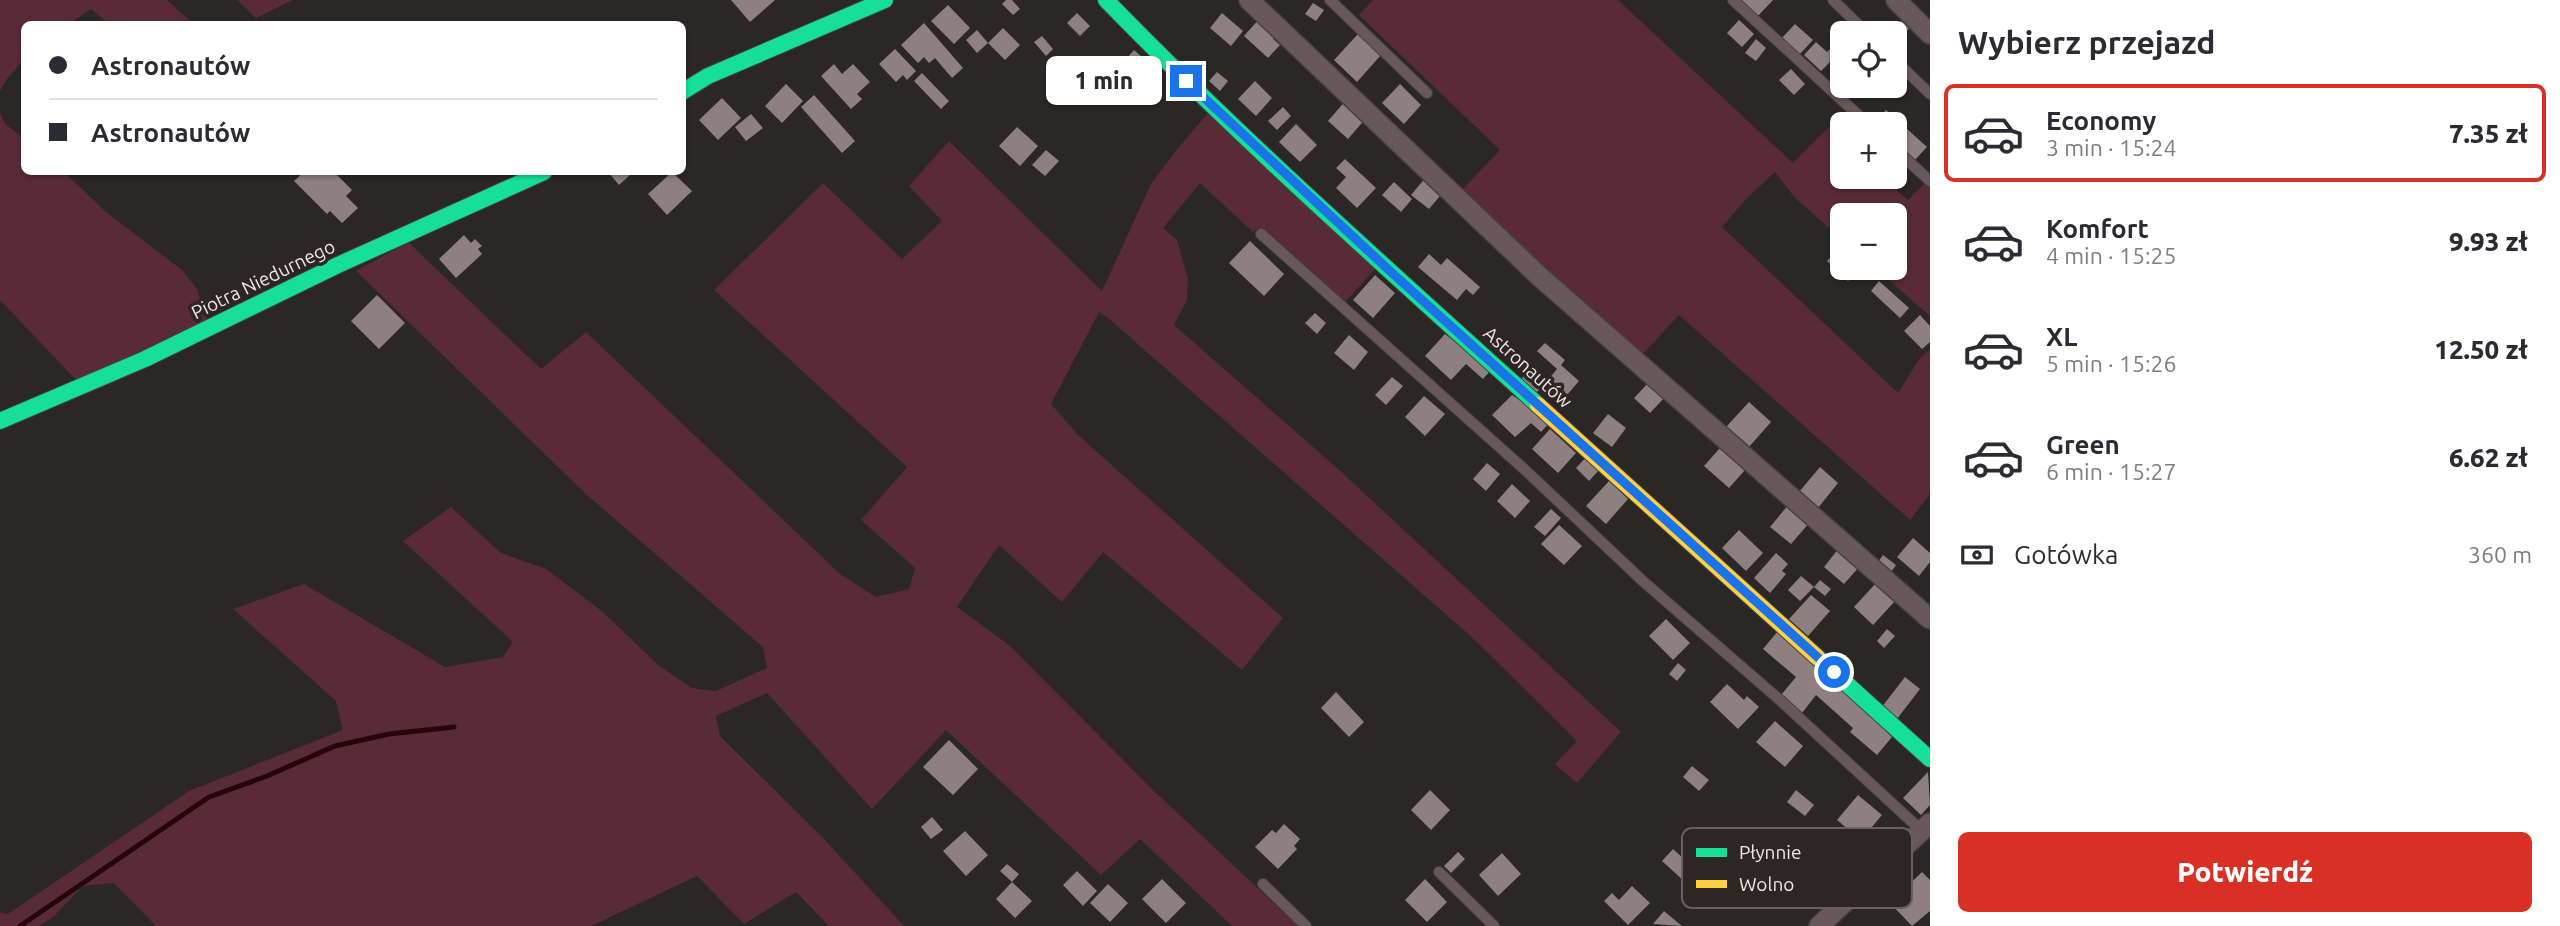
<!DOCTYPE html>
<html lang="pl">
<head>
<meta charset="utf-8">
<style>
  :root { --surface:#fff; --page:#f7f7f7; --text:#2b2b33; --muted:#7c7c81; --line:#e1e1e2; --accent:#d93025 }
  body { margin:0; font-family:Ubuntu,sans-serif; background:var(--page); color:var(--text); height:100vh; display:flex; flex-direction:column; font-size:26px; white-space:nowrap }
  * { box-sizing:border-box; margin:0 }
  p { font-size:23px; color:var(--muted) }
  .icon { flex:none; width:38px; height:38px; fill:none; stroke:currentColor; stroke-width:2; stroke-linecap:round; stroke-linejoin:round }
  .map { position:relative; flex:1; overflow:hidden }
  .details { display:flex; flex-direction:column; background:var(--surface); width:630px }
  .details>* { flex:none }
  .top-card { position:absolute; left:21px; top:21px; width:665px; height:154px; border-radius:10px; box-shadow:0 2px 5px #0004; display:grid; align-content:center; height:154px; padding:0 28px; background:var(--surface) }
  .buttons { position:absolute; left:1830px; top:21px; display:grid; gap:14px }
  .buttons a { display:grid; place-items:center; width:77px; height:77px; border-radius:10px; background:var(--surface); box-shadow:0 2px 5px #0004; font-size:35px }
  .end { position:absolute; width:32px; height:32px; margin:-16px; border:9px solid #1a73e8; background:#fff; box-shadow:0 0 0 4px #fff }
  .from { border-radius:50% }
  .bubble { position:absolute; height:49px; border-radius:10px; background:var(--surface); box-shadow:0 2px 5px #0004; font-size:23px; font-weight:800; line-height:49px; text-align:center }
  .top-card b { display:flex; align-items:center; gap:24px; height:66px; font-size:26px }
  .top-card b+b { border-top:2px solid var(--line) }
  .top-card i { width:18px; height:18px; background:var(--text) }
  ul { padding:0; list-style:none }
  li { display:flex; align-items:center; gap:21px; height:98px; margin:0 14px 10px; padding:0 14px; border:4px solid transparent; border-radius:10px }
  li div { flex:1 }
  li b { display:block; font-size:26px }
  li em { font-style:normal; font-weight:800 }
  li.on { border-color:var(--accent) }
  li>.icon { width:63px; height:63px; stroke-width:1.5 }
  h2 { padding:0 28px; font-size:32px; line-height:84px }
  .pay { display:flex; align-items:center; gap:18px; height:77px; padding:0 28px; font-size:26px }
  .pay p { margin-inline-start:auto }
  .primary-button { display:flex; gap:14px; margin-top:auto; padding:14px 28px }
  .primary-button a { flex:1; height:80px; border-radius:10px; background:var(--accent); color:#fff; font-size:28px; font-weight:800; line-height:80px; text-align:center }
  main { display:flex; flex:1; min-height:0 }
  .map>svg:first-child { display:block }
  .green { fill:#582b36 }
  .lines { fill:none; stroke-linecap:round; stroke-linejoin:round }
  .stream { stroke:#26050f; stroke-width:5 }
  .building { fill:#8e7f81 }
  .lane-casing { stroke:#454343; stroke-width:12 }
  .street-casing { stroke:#454343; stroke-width:22 }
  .fast-casing { stroke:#454343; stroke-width:18 }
  .slow-casing { stroke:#454343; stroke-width:18 }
  .lane { stroke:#68575b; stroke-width:10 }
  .street { stroke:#68575b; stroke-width:19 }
  .fast { stroke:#16e098; stroke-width:16 }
  .slow { stroke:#ffcf43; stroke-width:16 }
  .route { stroke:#1a73e8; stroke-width:9 }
  .labels { text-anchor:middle; stroke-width:7; stroke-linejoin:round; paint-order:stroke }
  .street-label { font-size:19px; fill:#ede7e8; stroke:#2d2526 }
  .key { fill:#2d2526; stroke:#675f60; stroke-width:2 }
  .key-label { font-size:19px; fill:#ede7e8 }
</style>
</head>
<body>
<main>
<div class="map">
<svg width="1930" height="926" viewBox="0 0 1930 926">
  <rect width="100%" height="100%" fill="#2b2727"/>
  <!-- green -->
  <g class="green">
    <path d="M 0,0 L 167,0 L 193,24 L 109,24 L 91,9 L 69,24 L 24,24 L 24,60 L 7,79 L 0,91 Z"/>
    <path d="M 237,0 L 293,0 L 256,18 Z"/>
    <path d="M 1373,0 L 1618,0 L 1793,163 L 1829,127 L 1843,140 L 1843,177 L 1882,177 L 1908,200 L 1926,182 L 1930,186 L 1930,316 L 1875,268 L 1895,268 L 1895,215 L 1843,215 L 1843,240 L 1795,198 L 1775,172 L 1746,199 L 1722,227 L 1898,393 L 1920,358 L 1930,349 L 1930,494 L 1910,520 L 1679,315 L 1642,355 L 1461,191 L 1500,150 L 1359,15 Z"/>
    <path d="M 1210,111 L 1377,267 L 1345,302 L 1260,227 L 1253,232 L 1200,183 L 1163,228 L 1177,240 L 1188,279 L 1187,300 L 1174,325 L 1337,468 L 1621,732 L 1577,783 L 1555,764 L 1577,741 L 1475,640 L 1108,318 L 1099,312 L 1051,404 L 1078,435 L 1283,618 L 1242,670 L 1103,552 L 1062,602 L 999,545 L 957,607 L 1009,645 L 1153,790 L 1298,926 L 1232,926 L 1140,839 L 1101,875 L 946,730 L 872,809 L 767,693 L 716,716 L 720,736 L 824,839 L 904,926 L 829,926 L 796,892 L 744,924 L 697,876 L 591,926 L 156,926 L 114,883 L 83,886 L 53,917 L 39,926 L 0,926 L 0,912 L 8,914 L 189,791 L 343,730 L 336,701 L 233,609 L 304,584 L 445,667 L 503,657 L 513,642 L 403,541 L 451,507 L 501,553 L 546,569 L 603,612 L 658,665 L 692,688 L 716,691 L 767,668 L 763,647 L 588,496 L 356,271 L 408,242 L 541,369 L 586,332 L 840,574 L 876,597 L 909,589 L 915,568 L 861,520 L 907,467 L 714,290 L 823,183 L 902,259 L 942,221 L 909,186 L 949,141 L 1102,291 L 1151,184 L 1178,148 Z"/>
    <path d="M 0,112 L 5,124 L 24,138 L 24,172 L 64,172 L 107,213 L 182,270 L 197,289 L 208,323 L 78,382 L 0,300 Z"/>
  </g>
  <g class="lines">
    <!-- stream -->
    <path class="stream" d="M 20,926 L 209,797 L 267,776 L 335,746 L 389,734 L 454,727"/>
  </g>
  <!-- building -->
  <g class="building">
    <path d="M 731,0 L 775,0 L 750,22 Z"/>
    <path d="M 1006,0 L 1012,0 L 1020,9 L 1013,15 L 1002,4 Z"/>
    <path d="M 1739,0 L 1773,0 L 1757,17 Z"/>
    <path d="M 1313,3 L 1324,10 L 1316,21 L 1305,14 Z"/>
    <path d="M 948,5 L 970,28 L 954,44 L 931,21 Z"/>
    <path d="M 1077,13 L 1090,26 L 1080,36 L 1067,23 Z"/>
    <path d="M 1222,13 L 1243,31 L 1231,46 L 1210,28 Z"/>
    <path d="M 1260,18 L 1278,35 L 1273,39 L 1280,45 L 1268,58 L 1244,36 Z"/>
    <path d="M 1739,20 L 1754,34 L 1742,47 L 1727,33 Z"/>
    <path d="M 1902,21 L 1910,27 L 1901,39 L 1894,33 Z"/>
    <path d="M 924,23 L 963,68 L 952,78 L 935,58 L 929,63 L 924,57 L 918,63 L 901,45 Z"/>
    <path d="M 1795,24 L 1813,40 L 1798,56 L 1780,40 Z"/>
    <path d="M 1003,28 L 1020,45 L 1005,60 L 988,43 Z"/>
    <path d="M 977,30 L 988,43 L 977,53 L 966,40 Z"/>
    <path d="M 1358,34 L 1381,55 L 1357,82 L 1334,60 Z"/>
    <path d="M 1042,36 L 1053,49 L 1046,56 L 1034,42 Z"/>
    <path d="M 1756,39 L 1766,48 L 1756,61 L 1745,53 Z"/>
    <path d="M 1840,39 L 1843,42 L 1841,64 L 1834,58 L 1821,71 L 1804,55 L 1816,42 L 1827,52 Z"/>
    <path d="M 895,49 L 916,71 L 907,80 L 903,75 L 896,82 L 879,64 Z"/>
    <path d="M 1134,50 L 1158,71 L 1141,90 L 1123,74 L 1131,65 L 1125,60 Z"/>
    <path d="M 834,64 L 842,74 L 853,64 L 870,82 L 857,94 L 862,99 L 851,109 L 821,76 Z"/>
    <path d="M 1791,69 L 1805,84 L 1794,95 L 1779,80 Z"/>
    <path d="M 1217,72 L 1228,81 L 1220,91 L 1209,81 Z"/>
    <path d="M 922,73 L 949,101 L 941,109 L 914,81 Z"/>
    <path d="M 1255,81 L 1272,98 L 1256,116 L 1238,99 Z"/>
    <path d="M 786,84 L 803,101 L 782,123 L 765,106 Z"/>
    <path d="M 1400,84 L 1421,105 L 1404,124 L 1382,103 Z"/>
    <path d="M 814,95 L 855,141 L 842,153 L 801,107 Z"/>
    <path d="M 722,98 L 741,118 L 718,140 L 699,120 Z"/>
    <path d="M 1347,99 L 1367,117 L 1348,139 L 1328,121 Z"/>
    <path d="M 1283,107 L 1291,116 L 1277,130 L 1268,121 Z"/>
    <path d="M 1886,110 L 1927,147 L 1914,161 L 1895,144 L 1898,137 L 1895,135 L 1895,124 L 1884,124 L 1878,119 Z"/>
    <path d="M 751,114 L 763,128 L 746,141 L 735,127 Z"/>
    <path d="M 1296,124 L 1317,145 L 1300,162 L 1279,142 Z"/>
    <path d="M 1017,127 L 1038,146 L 1020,166 L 999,146 Z"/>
    <path d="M 1046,150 L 1059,161 L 1045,176 L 1032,165 Z"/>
    <path d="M 1345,159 L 1376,188 L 1357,208 L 1336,188 L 1346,177 L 1336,168 Z"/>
    <path d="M 304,172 L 334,172 L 352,190 L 346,196 L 358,208 L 342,223 L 330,211 L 327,214 L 294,181 Z"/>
    <path d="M 608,172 L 626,172 L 630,175 L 619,185 Z"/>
    <path d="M 672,172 L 692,191 L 667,215 L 648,194 Z"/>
    <path d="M 1427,176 L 1445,190 L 1429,209 L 1411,195 Z"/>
    <path d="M 1394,182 L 1412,199 L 1401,212 L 1382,195 Z"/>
    <path d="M 464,235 L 471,243 L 475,239 L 482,246 L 478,249 L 482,254 L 456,278 L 439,259 Z"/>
    <path d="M 1250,241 L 1284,274 L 1264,296 L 1229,263 Z"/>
    <path d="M 1838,249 L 1843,254 L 1843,268 L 1859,269 L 1848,281 L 1827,261 Z"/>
    <path d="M 1429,254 L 1441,265 L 1447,258 L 1480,287 L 1473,295 L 1466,289 L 1457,300 L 1418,267 Z"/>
    <path d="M 1375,275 L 1395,293 L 1373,318 L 1353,300 Z"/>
    <path d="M 1879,281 L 1909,308 L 1900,318 L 1871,291 Z"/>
    <path d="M 377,295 L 405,323 L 379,349 L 351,321 Z"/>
    <path d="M 1315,313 L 1326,323 L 1317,334 L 1305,323 Z"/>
    <path d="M 1920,315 L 1930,326 L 1930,342 L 1922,349 L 1904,331 Z"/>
    <path d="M 1445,334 L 1492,369 L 1483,379 L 1466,364 L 1451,380 L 1425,356 Z"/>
    <path d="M 1349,335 L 1368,352 L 1354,370 L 1334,353 Z"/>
    <path d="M 1545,343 L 1565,360 L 1561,365 L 1579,381 L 1560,403 L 1543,386 L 1535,394 L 1520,380 L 1528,372 L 1543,386 L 1557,369 L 1537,351 Z"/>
    <path d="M 1392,377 L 1403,386 L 1386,405 L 1375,395 Z"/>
    <path d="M 1651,380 L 1667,395 L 1650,413 L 1634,398 Z"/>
    <path d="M 1512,395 L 1551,421 L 1541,432 L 1531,423 L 1515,437 L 1492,415 Z"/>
    <path d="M 1424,396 L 1445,414 L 1425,436 L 1405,417 Z"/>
    <path d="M 1749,402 L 1771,422 L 1749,447 L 1726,427 Z"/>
    <path d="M 1608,414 L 1626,428 L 1612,447 L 1593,433 Z"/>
    <path d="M 1550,429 L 1576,453 L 1558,473 L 1532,449 Z"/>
    <path d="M 1720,448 L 1745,470 L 1729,488 L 1704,466 Z"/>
    <path d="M 1587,456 L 1601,468 L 1589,481 L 1576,468 Z"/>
    <path d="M 1487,463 L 1500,474 L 1486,491 L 1473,479 Z"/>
    <path d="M 1820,467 L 1838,483 L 1818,508 L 1799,492 Z"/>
    <path d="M 1609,481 L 1628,499 L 1606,524 L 1586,506 Z"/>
    <path d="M 1512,484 L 1530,501 L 1515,518 L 1497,501 Z"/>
    <path d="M 1789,504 L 1810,522 L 1791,544 L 1770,527 Z"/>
    <path d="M 1551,509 L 1561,518 L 1545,536 L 1534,527 Z"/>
    <path d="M 1559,525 L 1582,546 L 1564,565 L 1541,544 Z"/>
    <path d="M 1739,530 L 1763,553 L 1746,571 L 1722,548 Z"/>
    <path d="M 1913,538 L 1930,553 L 1930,562 L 1919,576 L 1897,557 Z"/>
    <path d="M 1839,548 L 1860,566 L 1844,584 L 1824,567 Z"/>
    <path d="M 1776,553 L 1788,564 L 1782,571 L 1786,574 L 1770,593 L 1754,578 Z"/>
    <path d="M 1883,555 L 1896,565 L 1889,575 L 1876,565 Z"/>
    <path d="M 1801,576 L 1814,587 L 1800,601 L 1788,590 Z"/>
    <path d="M 1820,580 L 1831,589 L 1825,596 L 1814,587 Z"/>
    <path d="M 1877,582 L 1896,600 L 1873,625 L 1854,607 Z"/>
    <path d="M 1811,595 L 1830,611 L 1808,636 L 1789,619 Z"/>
    <path d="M 1666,619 L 1690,643 L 1673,660 L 1649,636 Z"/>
    <path d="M 1887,629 L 1895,636 L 1884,648 L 1877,641 Z"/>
    <path d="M 1778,631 L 1824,668 L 1815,679 L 1824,687 L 1832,678 L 1892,737 L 1877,755 L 1850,732 L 1853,728 L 1816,695 L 1802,713 L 1781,695 L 1796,677 L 1763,649 Z"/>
    <path d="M 1678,663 L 1686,670 L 1677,681 L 1669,674 Z"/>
    <path d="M 1905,677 L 1920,689 L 1897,719 L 1881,708 Z"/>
    <path d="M 1727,684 L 1744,700 L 1747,696 L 1759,707 L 1738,729 L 1710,702 Z"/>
    <path d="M 1336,692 L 1364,722 L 1349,737 L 1321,708 Z"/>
    <path d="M 1775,721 L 1803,746 L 1785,767 L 1756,742 Z"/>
    <path d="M 949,740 L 978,769 L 953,795 L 923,767 Z"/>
    <path d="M 1692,766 L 1709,780 L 1699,791 L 1683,777 Z"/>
    <path d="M 1928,772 L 1930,805 L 1921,815 L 1903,798 Z"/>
    <path d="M 1430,790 L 1450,810 L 1431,830 L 1411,810 Z"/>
    <path d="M 1796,790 L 1814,805 L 1805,816 L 1787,802 Z"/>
    <path d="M 1858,795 L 1882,815 L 1861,840 L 1837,820 Z"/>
    <path d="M 932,817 L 943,830 L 931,839 L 921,827 Z"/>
    <path d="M 1284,824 L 1300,839 L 1294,846 L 1297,849 L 1278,869 L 1255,847 L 1272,830 L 1276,833 Z"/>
    <path d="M 965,831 L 988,855 L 966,876 L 943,851 Z"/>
    <path d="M 1673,849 L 1695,869 L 1684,881 L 1662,861 Z"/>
    <path d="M 1458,852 L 1465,859 L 1451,873 L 1444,866 Z"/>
    <path d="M 1502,853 L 1521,874 L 1498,896 L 1479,875 Z"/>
    <path d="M 1007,864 L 1019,874 L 1012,882 L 1032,901 L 1015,918 L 996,899 L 1012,882 L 1000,871 Z"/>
    <path d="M 1711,870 L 1732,890 L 1714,909 L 1693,889 Z"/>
    <path d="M 1077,871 L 1097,891 L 1083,906 L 1063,885 Z"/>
    <path d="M 1922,872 L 1930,880 L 1930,911 L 1912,926 L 1890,903 Z"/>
    <path d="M 1162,879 L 1186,903 L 1166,923 L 1142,899 Z"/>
    <path d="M 1425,879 L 1447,902 L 1427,922 L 1405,900 Z"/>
    <path d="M 1108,884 L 1128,903 L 1110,922 L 1090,903 Z"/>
    <path d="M 1632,886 L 1650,903 L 1628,925 L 1604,901 L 1612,893 L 1619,900 Z"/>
    <path d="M 1664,911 L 1682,926 L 1653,924 Z"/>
  </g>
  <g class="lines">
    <defs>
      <g id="lane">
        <path d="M 1330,0 L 1427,93"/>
        <path d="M 1733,0 L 1868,124"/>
        <path d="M 1833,0 L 1867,33"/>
        <path d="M 1895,60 L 1930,94"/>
        <path d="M 1895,149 L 1930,181"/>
        <path d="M 1261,234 L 1523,468 L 1645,583 L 1781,701 L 1922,831"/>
        <path d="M 1439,872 L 1494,926"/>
        <path d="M 1263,884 L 1306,926"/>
      </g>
      <g id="street">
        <path d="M 1249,0 L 1539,276 L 1930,619"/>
        <path d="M 1896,0 L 1930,34"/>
        <path d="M 1819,926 L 1930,823"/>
      </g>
      <g id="fast">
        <path d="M 1106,0 C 1243,141 1391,272 1538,405"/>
        <path d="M 682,92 L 708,76 L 885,0"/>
        <path d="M 0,421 L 145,359 L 338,265 L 544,172"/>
        <path d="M 1817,657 L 1930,759"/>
      </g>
      <path id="slow" d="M 1538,405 L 1817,657"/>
    </defs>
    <!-- lane casing -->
    <use href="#lane" class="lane-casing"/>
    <!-- street casing -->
    <use href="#street" class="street-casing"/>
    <!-- fast casing -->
    <use href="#fast" class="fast-casing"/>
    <!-- slow casing -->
    <use href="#slow" class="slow-casing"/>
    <!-- lane -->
    <use href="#lane" class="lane"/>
    <!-- street -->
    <use href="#street" class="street"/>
    <!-- fast -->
    <use href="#fast" class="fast"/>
    <!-- slow -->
    <use href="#slow" class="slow"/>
  </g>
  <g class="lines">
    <!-- route -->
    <path class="route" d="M 1186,81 L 1391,272 L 1834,672"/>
  </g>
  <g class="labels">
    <!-- street labels -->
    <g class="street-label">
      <text transform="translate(263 279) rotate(-26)" y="7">Piotra Niedurnego</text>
      <text transform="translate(1528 367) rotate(42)" y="7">Astronautów</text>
    </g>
  </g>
  <!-- legend -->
  <rect x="1682" y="828" width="230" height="80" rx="10" class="key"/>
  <rect x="1696" y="848" width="31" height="9" fill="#16e098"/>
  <rect x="1696" y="880" width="31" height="8" fill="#ffcf43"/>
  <g class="key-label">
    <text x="1739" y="859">Płynnie</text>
    <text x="1739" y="891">Wolno</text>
  </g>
</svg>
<div class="buttons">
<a><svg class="icon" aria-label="locate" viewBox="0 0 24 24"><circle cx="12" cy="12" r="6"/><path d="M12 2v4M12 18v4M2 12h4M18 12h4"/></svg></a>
<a>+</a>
<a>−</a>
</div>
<i class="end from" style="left:1834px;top:672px"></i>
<i class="end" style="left:1186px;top:81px"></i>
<div class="bubble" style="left:1046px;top:56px;width:116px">1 min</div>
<div class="top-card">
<b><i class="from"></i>Astronautów</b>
<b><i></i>Astronautów</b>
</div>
</div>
<section class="details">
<h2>Wybierz przejazd</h2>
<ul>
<li class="on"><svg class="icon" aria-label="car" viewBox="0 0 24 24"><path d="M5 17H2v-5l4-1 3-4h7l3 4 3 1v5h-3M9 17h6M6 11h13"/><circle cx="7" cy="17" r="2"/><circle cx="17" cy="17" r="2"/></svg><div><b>Economy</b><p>3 min · 15:24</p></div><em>7.35 zł</em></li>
<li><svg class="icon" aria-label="car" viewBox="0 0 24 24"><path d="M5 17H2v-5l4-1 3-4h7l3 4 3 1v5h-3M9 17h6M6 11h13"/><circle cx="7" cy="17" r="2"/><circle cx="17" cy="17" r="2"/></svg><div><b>Komfort</b><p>4 min · 15:25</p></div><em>9.93 zł</em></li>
<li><svg class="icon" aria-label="car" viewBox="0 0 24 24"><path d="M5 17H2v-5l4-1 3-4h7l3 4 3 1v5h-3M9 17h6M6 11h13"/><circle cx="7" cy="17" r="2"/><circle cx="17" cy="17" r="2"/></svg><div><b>XL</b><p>5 min · 15:26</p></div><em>12.50 zł</em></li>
<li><svg class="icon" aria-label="car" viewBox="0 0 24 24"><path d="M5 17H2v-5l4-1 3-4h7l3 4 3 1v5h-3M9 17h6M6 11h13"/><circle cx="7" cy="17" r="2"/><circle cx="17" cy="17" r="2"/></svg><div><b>Green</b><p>6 min · 15:27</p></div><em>6.62 zł</em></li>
</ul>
<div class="pay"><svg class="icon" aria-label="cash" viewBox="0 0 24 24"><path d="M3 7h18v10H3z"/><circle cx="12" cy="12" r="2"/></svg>Gotówka<p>360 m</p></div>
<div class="primary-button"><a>Potwierdź</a></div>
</section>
</main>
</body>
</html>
